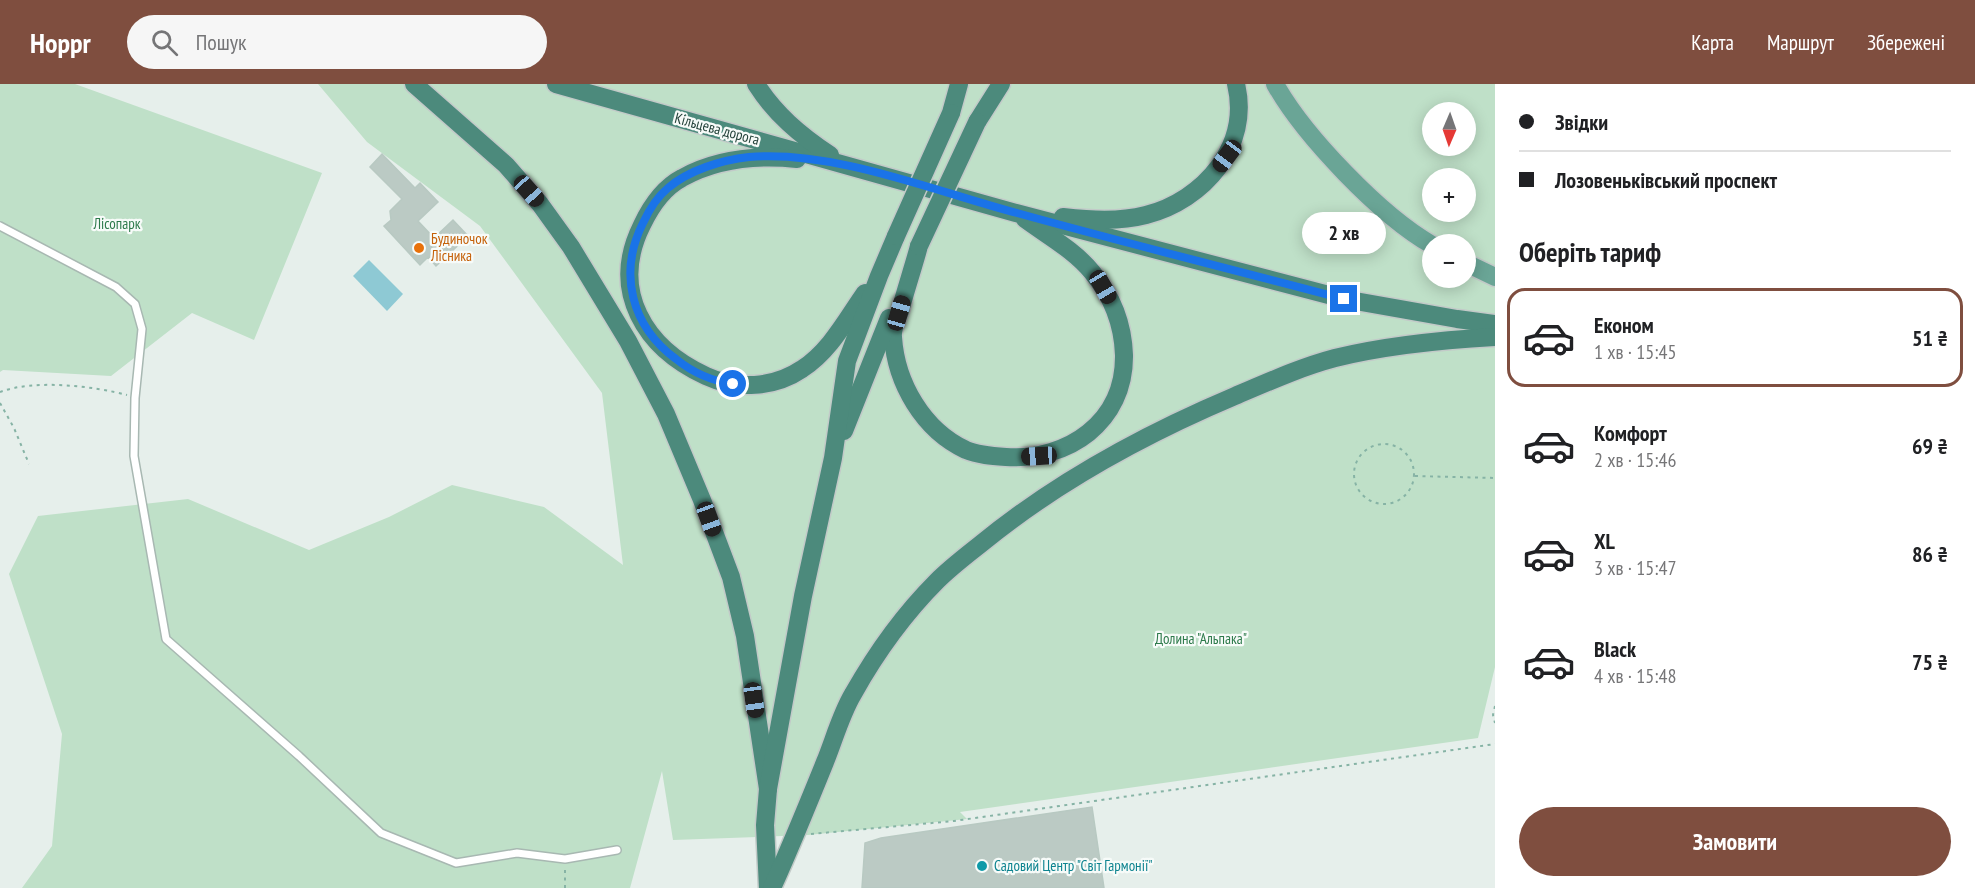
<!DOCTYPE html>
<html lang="uk">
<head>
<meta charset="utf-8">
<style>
  :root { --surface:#fff; --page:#f6f6f6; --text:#202124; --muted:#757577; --line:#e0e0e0; --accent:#7f4e3f }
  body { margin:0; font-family:"PT Sans Narrow",sans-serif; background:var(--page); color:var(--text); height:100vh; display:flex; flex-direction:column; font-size:22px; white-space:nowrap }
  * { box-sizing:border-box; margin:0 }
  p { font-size:20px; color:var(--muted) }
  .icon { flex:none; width:33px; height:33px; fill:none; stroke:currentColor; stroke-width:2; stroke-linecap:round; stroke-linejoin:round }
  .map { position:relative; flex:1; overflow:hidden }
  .panel { display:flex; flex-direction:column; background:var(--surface); width:480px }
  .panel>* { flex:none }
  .top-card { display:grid; align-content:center; height:132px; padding:0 24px; background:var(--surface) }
  .needle { width:39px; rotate:182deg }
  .buttons { position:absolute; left:1422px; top:18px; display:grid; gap:12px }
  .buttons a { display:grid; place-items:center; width:54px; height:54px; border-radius:50%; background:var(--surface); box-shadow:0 3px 15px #0003; font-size:30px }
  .end { position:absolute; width:27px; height:27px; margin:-14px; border:8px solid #1a73e8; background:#fff; box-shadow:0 0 0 3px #fff }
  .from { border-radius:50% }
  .bubble { position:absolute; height:42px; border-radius:21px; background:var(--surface); box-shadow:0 3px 15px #0003; font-size:20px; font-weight:700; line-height:42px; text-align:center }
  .car { position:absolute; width:18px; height:36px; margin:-18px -9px; border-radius:8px; box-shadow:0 0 4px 2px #0007; background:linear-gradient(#222 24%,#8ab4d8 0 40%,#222 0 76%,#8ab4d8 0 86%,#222 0) }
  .top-card b { display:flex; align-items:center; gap:21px; height:57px; font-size:22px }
  .top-card b+b { border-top:2px solid var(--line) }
  .top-card i { width:15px; height:15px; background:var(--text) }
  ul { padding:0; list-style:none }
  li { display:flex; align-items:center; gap:18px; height:99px; margin:0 12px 9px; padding:0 12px; border:3px solid transparent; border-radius:18px }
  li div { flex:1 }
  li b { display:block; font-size:22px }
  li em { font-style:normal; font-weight:700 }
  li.selected { border-color:var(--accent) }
  li>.icon { width:54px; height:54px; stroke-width:1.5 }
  h2 { padding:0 24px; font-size:27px; line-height:72px }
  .cta { display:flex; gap:12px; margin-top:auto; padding:12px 24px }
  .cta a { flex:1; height:69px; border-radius:36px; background:var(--accent); color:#fff; font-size:24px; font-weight:700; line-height:69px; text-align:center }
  header { display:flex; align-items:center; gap:36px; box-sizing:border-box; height:84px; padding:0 30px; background:var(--accent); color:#fff }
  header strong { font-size:28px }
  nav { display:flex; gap:33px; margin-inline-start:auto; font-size:21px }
  .search { width:420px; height:54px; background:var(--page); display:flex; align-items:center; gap:15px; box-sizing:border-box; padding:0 21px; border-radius:33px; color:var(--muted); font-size:22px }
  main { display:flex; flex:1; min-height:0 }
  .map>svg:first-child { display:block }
  .green { fill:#bfe0c8; fill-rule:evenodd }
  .water { fill:#8ec9d4 }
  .building { fill:#bbcac4; stroke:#b8c9c2; stroke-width:1.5 }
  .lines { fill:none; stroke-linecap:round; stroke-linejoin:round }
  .service-casing { stroke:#a8b8b2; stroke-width:10 }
  .primary-casing { stroke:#c2cac8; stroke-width:21 }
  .trunk-casing { stroke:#c2cac8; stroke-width:21 }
  .path { stroke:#86b3a5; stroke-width:2; stroke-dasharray:3 4.5; stroke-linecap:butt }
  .service { stroke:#fff; stroke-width:7 }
  .primary { stroke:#6aa596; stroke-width:18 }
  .trunk { stroke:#4c8a7c; stroke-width:18 }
  .trunk-bridge-casing { stroke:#c2cac8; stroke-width:21; stroke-linecap:butt }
  .trunk-bridge { stroke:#4c8a7c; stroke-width:18 }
  .route { stroke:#1a73e8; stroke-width:8 }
  .food-dot { fill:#e8710a; stroke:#f7fbf9; stroke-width:2 }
  .culture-dot { fill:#0f9aa8; stroke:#f7fbf9; stroke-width:2 }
  .labels { text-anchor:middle; stroke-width:4.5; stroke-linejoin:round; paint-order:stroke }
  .street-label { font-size:15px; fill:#24423a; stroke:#f7fbf9 }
  .park-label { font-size:15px; fill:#2d7a4b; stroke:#f7fbf9 }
  .food-label { font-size:15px; fill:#c56008; stroke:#f7fbf9; text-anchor:start }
  .culture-label { font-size:15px; fill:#0d838f; stroke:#f7fbf9; text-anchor:start }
</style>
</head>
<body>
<header>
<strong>Hoppr</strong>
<div class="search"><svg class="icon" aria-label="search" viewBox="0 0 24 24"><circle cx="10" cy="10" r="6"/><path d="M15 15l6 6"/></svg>Пошук</div>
<nav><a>Карта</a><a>Маршрут</a><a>Збережені</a></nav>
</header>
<main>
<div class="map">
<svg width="1495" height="804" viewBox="0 0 1495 804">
  <rect width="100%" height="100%" fill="#e6efeb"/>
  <!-- green -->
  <g class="green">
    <path d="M 0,0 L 75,0 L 322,89 L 254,256 L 192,229 L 111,292 L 3,286 L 0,288 Z"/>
    <path d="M 318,0 L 1495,0 L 1495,583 L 1478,654 L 960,728 L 967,735 L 808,751 L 673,756 L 662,687 L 630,804 L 22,804 L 52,762 L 62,650 L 9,490 L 38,432 L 188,415 L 309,466 L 389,433 L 452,401 L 544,423 L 623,481 L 602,309 L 480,142 L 367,58 ZM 1432,28 L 1466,28 L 1466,62 L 1432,62 ZM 1432,94 L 1466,94 L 1466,128 L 1432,128 ZM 1432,160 L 1466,160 L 1466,194 L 1432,194 Z"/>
  </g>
  <!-- water -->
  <path class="water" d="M 369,176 L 403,210 L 387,227 L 353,192 Z"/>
  <!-- building -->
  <g class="building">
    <path d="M 382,70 L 415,104 L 420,99 L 438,118 L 418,137 L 434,154 L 453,136 L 468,152 L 436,182 L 428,173 L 420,181 L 384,142 L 391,136 L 390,127 L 402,115 L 370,83 Z"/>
    <path d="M 1092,723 L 1104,804 L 862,804 L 865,759 L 881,754 Z"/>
  </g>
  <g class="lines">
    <defs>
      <path id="service" d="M 0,142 L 116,203 L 135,220 L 142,245 L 135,314 L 134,372 L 166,555 L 299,672 L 381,749 L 456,779 L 517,769 L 565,775 L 617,766"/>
      <g id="primary">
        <path d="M 1275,0 C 1304,52 1381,132 1432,161"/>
        <path d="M 1466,179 L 1495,193"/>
      </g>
      <g id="trunk">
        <path d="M 414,0 L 506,81 L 540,120 L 571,163 L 628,257 L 666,330 L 702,416 L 731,493 L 745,552 L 768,705"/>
        <path d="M 556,0 L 1016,129 L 1344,215 L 1457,235 L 1495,240"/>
        <path d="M 756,0 C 775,30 800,51 830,71"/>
        <path d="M 951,29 L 959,0"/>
        <path d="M 977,38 L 1001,0"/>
        <path d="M 797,75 C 758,71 718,74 682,94 C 663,104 651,122 642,141 C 609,207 645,264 706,292 C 736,306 774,304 802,285 C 830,267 846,236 865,209"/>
        <path d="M 1063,133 C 1090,136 1119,138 1146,131 C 1204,116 1251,62 1236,0"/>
        <path d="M 919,162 C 913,184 906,205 900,227 C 897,235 892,245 893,253 C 896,299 923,346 966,366 C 978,371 992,372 1006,373 C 1068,377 1125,338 1124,271 C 1123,241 1112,212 1092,188 C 1074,166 1048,152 1025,135"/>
        <path d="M 844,347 L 889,234"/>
        <path d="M 768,804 L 765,741 L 768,705 L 803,512 L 833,374 L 847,277 L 879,192 L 896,152"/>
        <path d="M 772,804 C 791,762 808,720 825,678 C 834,656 841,630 853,610 C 876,569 904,530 937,497 C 951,483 967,471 982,459 C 1058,397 1145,350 1235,312 C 1268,298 1301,283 1335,274 C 1388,261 1441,256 1495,253"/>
      </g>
    </defs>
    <!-- service casing -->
    <use href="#service" class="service-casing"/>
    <!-- primary casing -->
    <use href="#primary" class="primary-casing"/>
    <!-- trunk casing -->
    <use href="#trunk" class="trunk-casing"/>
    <!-- path -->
    <g class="path">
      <path d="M 0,308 C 34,295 93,302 127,311"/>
      <path d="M 0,319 L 14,344 L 29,380"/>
      <circle cx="1384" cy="390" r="30"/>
      <path d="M 1415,392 L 1495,394"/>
      <path d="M 1495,622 L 1493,631 L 1495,639"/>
      <path d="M 811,750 L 954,737 L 1495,660"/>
      <path d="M 565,804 L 565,784"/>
    </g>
    <!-- service -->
    <use href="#service" class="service"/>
    <!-- primary -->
    <use href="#primary" class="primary"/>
    <!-- trunk -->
    <use href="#trunk" class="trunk"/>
    <defs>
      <g id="trunk-bridge">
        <path d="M 896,152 L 951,29"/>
        <path d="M 919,162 L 977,38"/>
      </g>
    </defs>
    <!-- trunk-bridge casing -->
    <use href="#trunk-bridge" class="trunk-bridge-casing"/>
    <!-- trunk-bridge -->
    <use href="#trunk-bridge" class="trunk-bridge"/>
  </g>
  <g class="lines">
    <!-- route -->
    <path class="route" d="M 733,300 C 712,297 692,288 676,275 C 631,242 618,189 643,139 C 649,126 657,113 668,104 C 689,86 722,76 749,73 C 835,66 934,107 1017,129 C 1125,159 1235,186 1344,215"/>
  </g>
  <!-- markers -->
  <circle class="food-dot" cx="419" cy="164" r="6"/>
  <circle class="culture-dot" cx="982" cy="782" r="6"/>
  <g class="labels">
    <!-- street labels -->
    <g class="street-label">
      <text transform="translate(717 45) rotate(15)" y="5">Кільцева дорога</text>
    </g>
    <!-- park labels -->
    <g class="park-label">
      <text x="117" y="145">Лісопарк</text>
      <text x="1201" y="560">Долина "Альпака"</text>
    </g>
    <!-- food labels -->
    <g class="food-label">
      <text x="431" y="160">Будиночок<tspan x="431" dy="17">Лісника</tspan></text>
    </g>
    <!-- culture labels -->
    <g class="culture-label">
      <text x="994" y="787">Садовий Центр "Світ Гармонії"</text>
    </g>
  </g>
</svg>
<div class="buttons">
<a><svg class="needle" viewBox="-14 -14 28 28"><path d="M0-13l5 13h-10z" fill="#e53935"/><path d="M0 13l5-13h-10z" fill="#757577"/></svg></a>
<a>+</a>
<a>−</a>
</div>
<i class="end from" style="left:733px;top:300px"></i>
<i class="end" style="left:1344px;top:215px"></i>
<div class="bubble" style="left:1302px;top:128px;width:84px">2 хв</div>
<i class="car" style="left:1227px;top:72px;rotate:217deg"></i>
<i class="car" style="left:529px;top:107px;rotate:138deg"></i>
<i class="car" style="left:1103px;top:203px;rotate:150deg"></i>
<i class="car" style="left:899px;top:229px;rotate:16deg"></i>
<i class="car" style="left:1039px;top:372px;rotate:267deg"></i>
<i class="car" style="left:709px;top:435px;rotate:160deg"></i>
<i class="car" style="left:754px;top:616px;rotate:172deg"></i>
</div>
<section class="panel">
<div class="top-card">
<b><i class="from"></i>Звідки</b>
<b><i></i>Лозовеньківський проспект</b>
</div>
<h2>Оберіть тариф</h2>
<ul>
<li class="selected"><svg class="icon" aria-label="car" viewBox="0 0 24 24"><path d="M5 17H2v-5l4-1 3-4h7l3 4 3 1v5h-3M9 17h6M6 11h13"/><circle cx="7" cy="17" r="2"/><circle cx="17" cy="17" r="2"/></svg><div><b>Економ</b><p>1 хв · 15:45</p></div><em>51 ₴</em></li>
<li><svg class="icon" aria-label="car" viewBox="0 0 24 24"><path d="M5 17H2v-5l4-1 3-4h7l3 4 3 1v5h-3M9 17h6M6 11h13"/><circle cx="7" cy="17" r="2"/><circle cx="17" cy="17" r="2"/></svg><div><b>Комфорт</b><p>2 хв · 15:46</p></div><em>69 ₴</em></li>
<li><svg class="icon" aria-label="car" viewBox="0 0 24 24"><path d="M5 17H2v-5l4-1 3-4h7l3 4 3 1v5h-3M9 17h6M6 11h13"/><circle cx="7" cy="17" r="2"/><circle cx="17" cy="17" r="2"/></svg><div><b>XL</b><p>3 хв · 15:47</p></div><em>86 ₴</em></li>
<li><svg class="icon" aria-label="car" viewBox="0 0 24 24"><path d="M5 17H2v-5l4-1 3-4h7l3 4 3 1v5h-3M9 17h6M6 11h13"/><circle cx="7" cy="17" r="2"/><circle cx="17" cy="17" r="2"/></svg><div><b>Black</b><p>4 хв · 15:48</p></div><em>75 ₴</em></li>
</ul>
<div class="cta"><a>Замовити</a></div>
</section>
</main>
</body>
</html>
